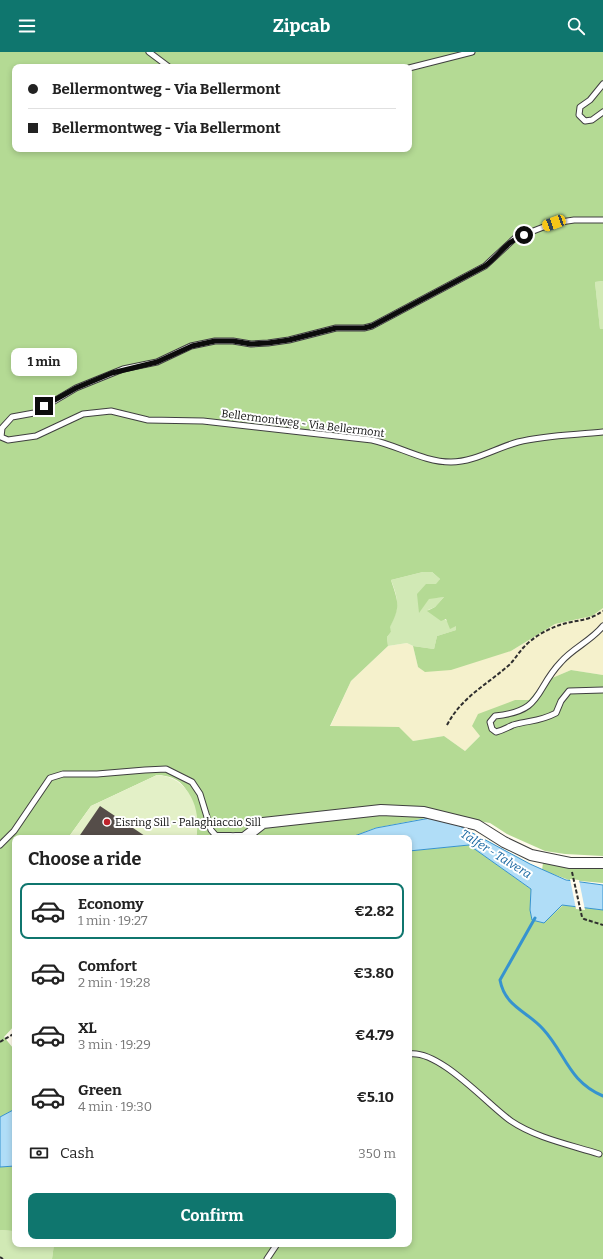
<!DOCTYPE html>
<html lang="en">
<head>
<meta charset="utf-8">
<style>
  :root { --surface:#fff; --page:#f6f6f6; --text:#222; --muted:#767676; --line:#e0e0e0; --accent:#0f766e }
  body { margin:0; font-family:Bitter,serif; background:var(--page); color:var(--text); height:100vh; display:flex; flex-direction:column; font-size:15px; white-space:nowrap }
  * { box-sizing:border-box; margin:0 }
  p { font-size:13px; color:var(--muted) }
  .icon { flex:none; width:22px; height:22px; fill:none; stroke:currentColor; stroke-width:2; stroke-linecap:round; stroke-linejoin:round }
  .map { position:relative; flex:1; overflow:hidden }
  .details { position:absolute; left:12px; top:783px; width:400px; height:412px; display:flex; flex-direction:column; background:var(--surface); border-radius:8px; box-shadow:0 2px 6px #0003 }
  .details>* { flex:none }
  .banner { position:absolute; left:12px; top:12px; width:400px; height:88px; border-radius:8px; box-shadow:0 2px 6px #0003; display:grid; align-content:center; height:88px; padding:0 16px; background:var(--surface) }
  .end { position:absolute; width:18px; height:18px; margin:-9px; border:5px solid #0c0c0c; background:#fff; box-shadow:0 0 0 2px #fff }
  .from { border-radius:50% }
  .bubble { position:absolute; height:28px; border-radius:8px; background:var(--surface); box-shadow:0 2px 6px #0003; font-size:13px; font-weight:700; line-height:28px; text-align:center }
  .car { position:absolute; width:12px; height:24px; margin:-12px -6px; border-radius:5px; box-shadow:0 0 3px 1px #0007; background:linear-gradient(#f5c518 24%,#345 0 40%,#f5c518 0 76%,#345 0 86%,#f5c518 0) }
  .banner b { display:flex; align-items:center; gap:14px; height:38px; font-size:15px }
  .banner b+b { border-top:1px solid var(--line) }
  .banner i { width:10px; height:10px; background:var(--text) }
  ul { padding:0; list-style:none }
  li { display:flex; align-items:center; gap:12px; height:56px; margin:0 8px 6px; padding:0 8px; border:2px solid transparent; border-radius:8px }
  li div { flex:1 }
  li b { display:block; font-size:15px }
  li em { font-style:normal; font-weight:700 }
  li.selected { border-color:var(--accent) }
  li>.icon { width:36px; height:36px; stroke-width:1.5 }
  h2 { padding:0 16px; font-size:18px; line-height:48px }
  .pay { display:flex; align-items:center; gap:10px; height:44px; padding:0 16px; font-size:15px }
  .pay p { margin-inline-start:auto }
  .primary-button { display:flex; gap:8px; margin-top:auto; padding:8px 16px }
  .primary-button a { flex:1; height:46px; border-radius:8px; background:var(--accent); color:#fff; font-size:16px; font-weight:700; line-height:46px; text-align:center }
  header { display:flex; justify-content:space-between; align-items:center; height:52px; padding:0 16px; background:var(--accent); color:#fff; font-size:18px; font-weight:700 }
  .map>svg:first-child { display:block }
  .farmland { fill:#f5f1cc }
  .green { fill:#d1e9b5 }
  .forest { fill:#b4da94; fill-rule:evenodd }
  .pitch { fill:#e3f0c7 }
  .water { fill:#b0ddf7; stroke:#3693cf }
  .pier { fill:#fffbec }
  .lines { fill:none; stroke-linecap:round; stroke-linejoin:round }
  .stream { stroke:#3693cf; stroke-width:3 }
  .building { fill:#554d49 }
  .service-casing { stroke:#3f3f3f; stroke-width:7 }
  .minor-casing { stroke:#3f3f3f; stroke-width:12 }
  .path { stroke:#2e2e2e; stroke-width:2; stroke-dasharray:4 2; stroke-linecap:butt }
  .service { stroke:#fff; stroke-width:5 }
  .minor { stroke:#fff; stroke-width:10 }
  .route { stroke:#0c0c0c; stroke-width:5 }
  .poi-dot { fill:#be232c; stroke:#fff; stroke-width:1.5 }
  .labels { text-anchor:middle; stroke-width:4; stroke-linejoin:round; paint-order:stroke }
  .street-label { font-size:11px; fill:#0c0c0c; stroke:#fff }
  .poi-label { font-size:11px; fill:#0c0c0c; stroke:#fff; text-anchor:start }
  .water-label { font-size:12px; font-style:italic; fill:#14649f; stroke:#fff }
</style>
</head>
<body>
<header><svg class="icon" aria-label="menu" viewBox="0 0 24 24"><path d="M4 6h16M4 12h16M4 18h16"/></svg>Zipcab<svg class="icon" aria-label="search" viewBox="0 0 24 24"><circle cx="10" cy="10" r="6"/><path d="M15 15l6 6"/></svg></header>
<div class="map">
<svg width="603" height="1207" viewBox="0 0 603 1207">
  <rect width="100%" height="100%" fill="#fffbec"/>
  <!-- farmland -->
  <path class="farmland" d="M 603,556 L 603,623 L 571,618 L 545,629 L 529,649 L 515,648 L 465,699 L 444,684 L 413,689 L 330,675 L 351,629 L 388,594 L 407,591 L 413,594 L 418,615 L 511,599 L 555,572 L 592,564 Z"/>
  <!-- green -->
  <g class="green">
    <path d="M 603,229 L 603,277 L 600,278 L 595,230 Z"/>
    <path d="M 423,520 L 432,520 L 440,527 L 419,560 L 429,546 L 444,545 L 435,555 L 428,558 L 456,574 L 456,578 L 437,584 L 434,597 L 413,594 L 407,591 L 388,594 L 387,585 L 391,580 L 389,576 C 400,556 399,549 391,528 Z"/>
    <path d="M 0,1178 L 13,1179 L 15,1180 L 15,1192 L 54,1192 L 52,1207 L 0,1207 Z"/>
  </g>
  <!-- forest -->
  <g class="forest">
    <path d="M 0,0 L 603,0 L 603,229 L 595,230 L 600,277 L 603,277 L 603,556 L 592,564 L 555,572 L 511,599 L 451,618 L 425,620 L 418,615 L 413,594 L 434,597 L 437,584 L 456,578 L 456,574 L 450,577 L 446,567 L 441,569 L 427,559 L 435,555 L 444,545 L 429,547 L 419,561 L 417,542 L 426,532 L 436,532 L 440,527 L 432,520 L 423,520 L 391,528 C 398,550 401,554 390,575 L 391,580 L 387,585 L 388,594 L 351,629 L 330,674 L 399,675 L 413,689 L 444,684 L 465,699 L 480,684 L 472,674 L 478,662 L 515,648 L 529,648 L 545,629 L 571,618 L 603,623 L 603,804 L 565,802 L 545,799 L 507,782 L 490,771 L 442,763 L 375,776 L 349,786 L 196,786 C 198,776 196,768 194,758 C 188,736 181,724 157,723 L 91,754 L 68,786 L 15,786 L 15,973 L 4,985 L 13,996 L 15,995 L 15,1057 L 0,1065 ZM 15,15 L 409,15 L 409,97 L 15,97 Z"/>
    <path d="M 469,793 L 531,837 L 530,858 L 532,868 L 544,871 L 563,853 L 603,858 L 603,1207 L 52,1207 L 54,1192 L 409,1192 L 409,799 Z"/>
    <path d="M 543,811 L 579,816 L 603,817 L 603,831 L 569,828 L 542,818 Z"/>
    <path d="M 15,1114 L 15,1180 L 13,1179 L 0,1178 L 0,1115 Z"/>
  </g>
  <!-- pitch -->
  <path class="pitch" d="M 157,723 C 189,725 202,757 196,786 L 68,786 L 91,754 Z"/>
  <!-- water -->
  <g class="water">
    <path d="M 441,764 L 530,812 L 566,828 L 603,833 L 603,858 L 562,853 L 544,871 L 532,868 L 530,858 L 531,837 L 469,793 L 409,799 L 409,786 L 349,786 L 376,776 Z"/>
    <path d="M 15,1057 L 15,1114 L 0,1115 L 0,1065 Z"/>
  </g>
  <!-- pier -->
  <path class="pier" d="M 570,827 L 579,828 L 585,858 L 576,857 Z"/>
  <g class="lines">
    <!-- stream -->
    <path class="stream" d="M 535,866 L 500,928 C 505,955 527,959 543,977 C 566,1002 568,1029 603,1044"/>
  </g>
  <!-- building -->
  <path class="building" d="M 100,754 L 148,786 L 78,786 Z"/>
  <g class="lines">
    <defs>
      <g id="service">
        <path d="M 149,0 L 169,15"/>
        <path d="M 409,16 L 472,0"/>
        <path d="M 603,32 L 590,48 L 580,55 L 579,63 L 585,69 L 592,68 L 603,60"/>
        <path d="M 603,168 L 574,168 L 554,171 L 515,186 L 485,214 L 372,274 L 364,276 L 336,276 L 289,288 L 268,291 L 251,292 L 233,289 L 215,289 L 191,294 L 157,310 L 123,317 L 76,336 L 34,361 L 12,365 L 2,376 L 1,385 L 8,388 L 36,384 L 83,362 L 111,359 L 148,368 L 203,369 L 372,388 C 399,394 424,410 451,410 C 474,410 496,396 518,390 C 545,383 575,383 603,380"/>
        <path d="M 603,574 C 591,589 573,596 561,610 C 534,638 544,659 495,664 L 490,670 L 492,677 L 496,680 C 504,678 506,676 513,673 C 530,668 539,670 556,661 L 561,649 L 569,639 L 603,638"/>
        <path d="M 0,793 L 14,779 L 50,726 L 63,722 L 97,722 L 145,718 L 166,717 L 192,730 L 200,742 L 211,778 L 218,786"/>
        <path d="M 409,1002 C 439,997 487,1052 511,1069 C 536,1086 571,1093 599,1102"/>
        <path d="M 267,1207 L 277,1192"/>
      </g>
      <g id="minor">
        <path d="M 218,786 L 231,786"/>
        <path d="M 235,786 L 244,786 L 263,771 L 381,758 L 424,760 L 477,773 L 504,790 L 531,803 L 570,811 L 603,811"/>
      </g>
    </defs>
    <!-- service casing -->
    <use href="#service" class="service-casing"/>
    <!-- minor casing -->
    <use href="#minor" class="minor-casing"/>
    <!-- path -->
    <g class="path">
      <path d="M 447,673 C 461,646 486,633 508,614 C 514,609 518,601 524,595 C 532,586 546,578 557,574 C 575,567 585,571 603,559"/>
      <path d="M 572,820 L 582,865 L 584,867 L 603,873"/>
      <path d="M 0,990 L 15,981"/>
      <path d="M 0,1205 L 3,1207"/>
    </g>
    <!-- service -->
    <use href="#service" class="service"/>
    <!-- minor -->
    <use href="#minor" class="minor"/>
  </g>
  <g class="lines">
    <!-- route -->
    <path class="route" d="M 44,354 L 76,336 L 112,321 L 157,310 L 192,294 L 215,289 L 233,289 L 251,292 L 268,291 L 289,288 L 336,276 L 364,276 L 372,274 L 485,214 C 499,204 506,189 524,183"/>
  </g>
  <!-- markers -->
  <circle class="poi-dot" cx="107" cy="770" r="4"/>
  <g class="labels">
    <!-- street labels -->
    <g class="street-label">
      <text transform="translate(303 371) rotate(7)" y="4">Bellermontweg - Via Bellermont</text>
    </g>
    <!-- poi labels -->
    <g class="poi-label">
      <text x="115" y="774">Eisring Sill - Palaghiaccio Sill</text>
    </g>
    <!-- water labels -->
    <g class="water-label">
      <text transform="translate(496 802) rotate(32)" y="4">Talfer - Talvera</text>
    </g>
  </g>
</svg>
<i class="end from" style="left:524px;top:183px"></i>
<i class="end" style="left:44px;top:354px"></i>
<div class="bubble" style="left:11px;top:296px;width:66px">1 min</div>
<i class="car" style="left:554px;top:171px;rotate:250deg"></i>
<div class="banner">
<b><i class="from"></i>Bellermontweg - Via Bellermont</b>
<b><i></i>Bellermontweg - Via Bellermont</b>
</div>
<section class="details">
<h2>Choose a ride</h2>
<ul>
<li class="selected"><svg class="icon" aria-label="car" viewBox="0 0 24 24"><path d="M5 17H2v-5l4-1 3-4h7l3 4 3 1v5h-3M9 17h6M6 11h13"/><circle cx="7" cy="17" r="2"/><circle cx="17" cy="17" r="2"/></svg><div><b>Economy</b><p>1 min · 19:27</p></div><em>€2.82</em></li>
<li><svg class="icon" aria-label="car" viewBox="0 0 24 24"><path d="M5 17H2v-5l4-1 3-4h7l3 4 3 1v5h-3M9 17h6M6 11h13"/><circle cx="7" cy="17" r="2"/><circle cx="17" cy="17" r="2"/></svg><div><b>Comfort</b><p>2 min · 19:28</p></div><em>€3.80</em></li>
<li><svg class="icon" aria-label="car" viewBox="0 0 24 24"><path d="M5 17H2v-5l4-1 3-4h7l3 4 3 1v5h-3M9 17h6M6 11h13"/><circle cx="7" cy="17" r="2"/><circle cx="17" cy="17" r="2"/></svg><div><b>XL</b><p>3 min · 19:29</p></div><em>€4.79</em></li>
<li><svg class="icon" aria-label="car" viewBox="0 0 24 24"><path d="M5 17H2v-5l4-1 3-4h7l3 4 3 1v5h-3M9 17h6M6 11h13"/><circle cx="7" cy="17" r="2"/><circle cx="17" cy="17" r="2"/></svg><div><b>Green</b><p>4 min · 19:30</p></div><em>€5.10</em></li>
</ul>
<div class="pay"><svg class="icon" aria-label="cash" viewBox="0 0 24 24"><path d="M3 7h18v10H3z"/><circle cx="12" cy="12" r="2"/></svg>Cash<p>350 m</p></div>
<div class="primary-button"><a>Confirm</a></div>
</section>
</div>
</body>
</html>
